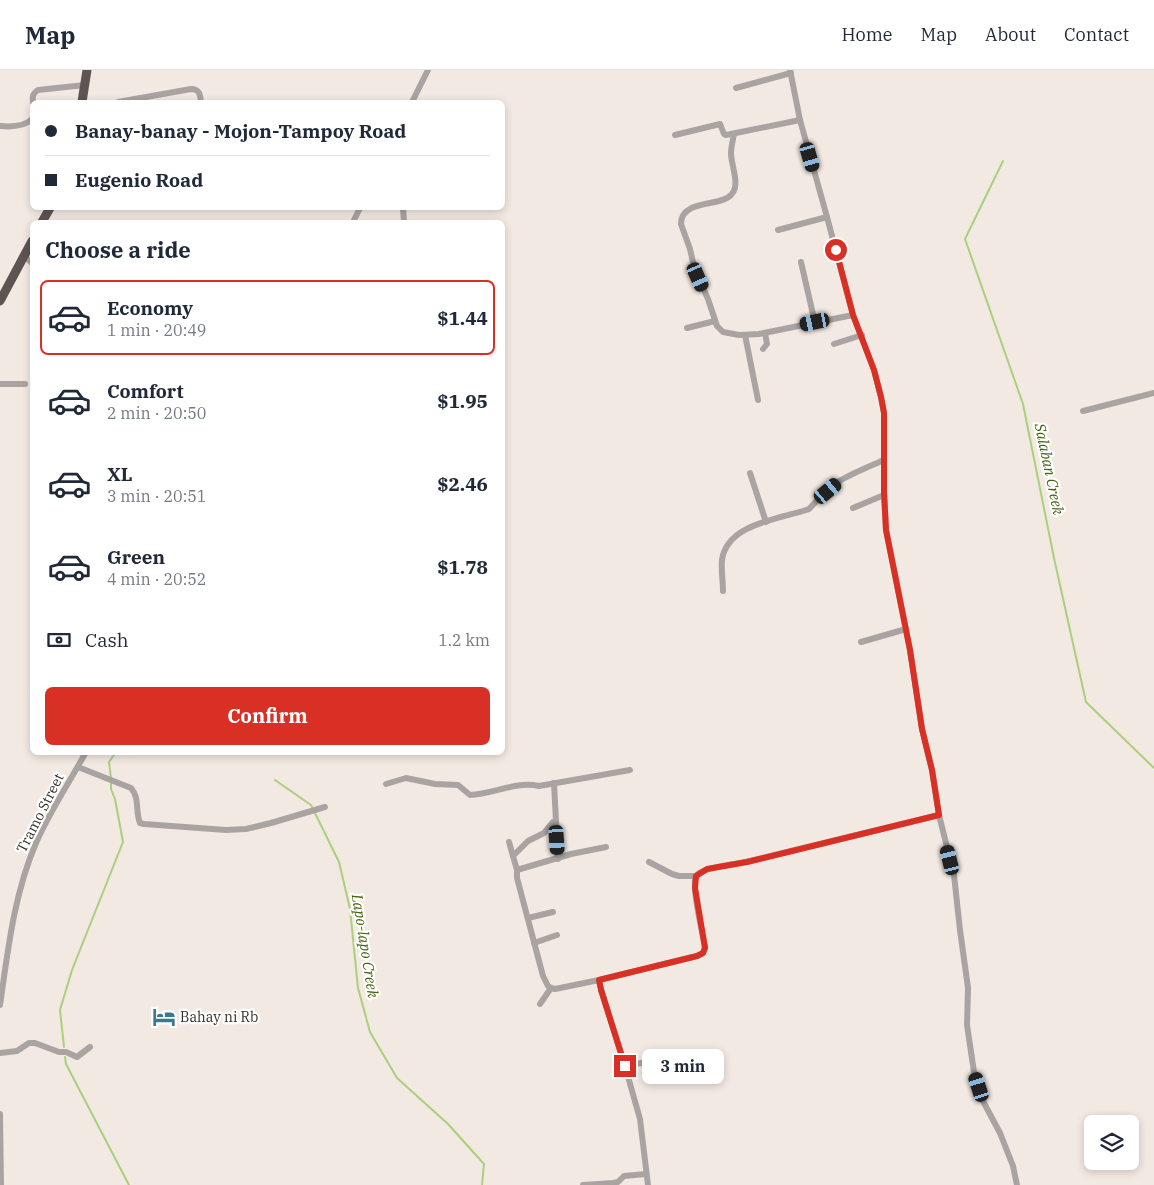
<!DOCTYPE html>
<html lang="en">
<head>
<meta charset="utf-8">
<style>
  :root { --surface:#fff; --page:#f2f2f3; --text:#1f2937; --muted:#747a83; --line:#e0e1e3; --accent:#d93025 }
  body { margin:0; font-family:"IBM Plex Serif",serif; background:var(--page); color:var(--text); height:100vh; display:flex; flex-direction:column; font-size:19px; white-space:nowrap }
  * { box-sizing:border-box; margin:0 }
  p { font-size:16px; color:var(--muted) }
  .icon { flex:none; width:28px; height:28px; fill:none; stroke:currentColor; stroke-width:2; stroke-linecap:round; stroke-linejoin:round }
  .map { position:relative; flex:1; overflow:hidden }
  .drawer { position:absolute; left:30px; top:150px; width:475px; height:535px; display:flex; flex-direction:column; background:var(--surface); border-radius:8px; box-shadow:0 2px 8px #0003 }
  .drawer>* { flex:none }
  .top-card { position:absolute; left:30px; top:30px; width:475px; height:110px; border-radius:8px; box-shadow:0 2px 8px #0003; display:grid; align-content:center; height:110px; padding:0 15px; background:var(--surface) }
  .fabs { position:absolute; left:1084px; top:1045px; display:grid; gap:10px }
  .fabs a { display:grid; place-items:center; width:55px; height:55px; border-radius:8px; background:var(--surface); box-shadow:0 2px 8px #0003; font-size:25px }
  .end { position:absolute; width:22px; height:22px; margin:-11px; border:6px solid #d93025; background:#fff; box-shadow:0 0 0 2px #fff }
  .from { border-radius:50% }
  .bubble { position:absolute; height:35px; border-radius:8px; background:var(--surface); box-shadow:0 2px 8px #0003; font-size:16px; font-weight:800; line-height:35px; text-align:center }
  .car { position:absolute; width:15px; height:30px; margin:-15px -8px; border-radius:6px; box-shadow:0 0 4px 1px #0007; background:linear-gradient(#222 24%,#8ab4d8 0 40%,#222 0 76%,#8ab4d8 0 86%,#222 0) }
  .top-card b { display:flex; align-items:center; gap:18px; height:48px; font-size:19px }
  .top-card b+b { border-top:1px solid var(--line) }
  .top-card i { width:12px; height:12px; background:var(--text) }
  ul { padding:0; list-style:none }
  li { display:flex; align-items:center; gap:15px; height:75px; margin:0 10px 8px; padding:0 5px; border:2px solid transparent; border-radius:8px }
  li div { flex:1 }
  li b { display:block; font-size:19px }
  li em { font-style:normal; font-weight:800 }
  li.selected { border-color:var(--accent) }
  li>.icon { width:45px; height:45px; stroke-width:1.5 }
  h2 { padding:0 15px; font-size:22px; line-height:60px }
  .pay { display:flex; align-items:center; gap:12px; height:55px; padding:0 15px; font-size:19px }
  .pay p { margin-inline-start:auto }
  .cta { display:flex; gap:10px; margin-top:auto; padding:10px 15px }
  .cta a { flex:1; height:58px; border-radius:8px; background:var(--accent); color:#fff; font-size:20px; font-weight:800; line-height:58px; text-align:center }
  header { display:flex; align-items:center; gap:30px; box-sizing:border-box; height:70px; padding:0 25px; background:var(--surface); border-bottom:1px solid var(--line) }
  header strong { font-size:24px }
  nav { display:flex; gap:28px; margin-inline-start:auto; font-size:18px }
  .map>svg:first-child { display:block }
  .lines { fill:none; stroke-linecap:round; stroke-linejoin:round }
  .stream { stroke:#aad07e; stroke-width:2 }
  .minor { stroke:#a9a4a2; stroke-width:6 }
  .highway { stroke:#5e5452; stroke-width:9 }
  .route { stroke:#d93025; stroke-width:6 }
  .labels { text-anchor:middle; stroke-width:4.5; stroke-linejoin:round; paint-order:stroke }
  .street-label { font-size:14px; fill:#322f2c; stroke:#fff }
  .poi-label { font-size:14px; fill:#322f2c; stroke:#fff; text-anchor:start }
  .water-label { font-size:15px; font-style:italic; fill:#42630a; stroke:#fff }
</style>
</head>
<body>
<header>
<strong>Map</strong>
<nav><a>Home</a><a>Map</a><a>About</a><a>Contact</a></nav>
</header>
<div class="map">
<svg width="1154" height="1115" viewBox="0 0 1154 1115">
  <rect width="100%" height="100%" fill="#f2e9e2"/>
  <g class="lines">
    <!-- stream -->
    <g class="stream">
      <path d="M 1003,91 L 965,169 L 1023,334 L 1054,488 L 1086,632 L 1154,698"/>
      <path d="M 111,708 L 109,692 L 116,682"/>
      <path d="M 275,710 L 311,735 L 313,739"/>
      <path d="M 315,743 L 339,792 L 350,839 L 358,918 L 370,962 L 397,1008 L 448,1054 L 484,1094 L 482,1115"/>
      <path d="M 64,977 L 60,940 L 72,900 L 123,772 L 115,729 L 111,719 L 111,713"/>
      <path d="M 65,987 L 66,994 L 129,1115"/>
    </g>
    <!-- minor -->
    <g class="minor">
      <path d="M 790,0 L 800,50 L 827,147 L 853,245 L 874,300 L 881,327 L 884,343 L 884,422 L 886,460 L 910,580 L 922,659 L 932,700 L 939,745 L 954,805 L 960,860 L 968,918 L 967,955 L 974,1002 L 984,1033 L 1000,1063 L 1013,1096 L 1017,1115"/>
      <path d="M 736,18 L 791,3"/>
      <path d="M 33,32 C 32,26 33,23 38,20 L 85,15"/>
      <path d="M 118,32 L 191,19 C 200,19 200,25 201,32"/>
      <path d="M 412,32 L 428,0"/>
      <path d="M 0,56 C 11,57 24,57 32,49"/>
      <path d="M 734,64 C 733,70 731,77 731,83 C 731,96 741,115 731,125 C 720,137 681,129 681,154 L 690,179 L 694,197 L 708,229 L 717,256 L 723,262 L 739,265 L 759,264 L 853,245"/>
      <path d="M 675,65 L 720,54 L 724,64 L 726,65 L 800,50"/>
      <path d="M 403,138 L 404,152"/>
      <path d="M 353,152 L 360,138"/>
      <path d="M 778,160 L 827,147"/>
      <path d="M 24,186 L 32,193"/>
      <path d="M 801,192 L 815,253"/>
      <path d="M 687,258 L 715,251"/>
      <path d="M 745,265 L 758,330"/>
      <path d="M 834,274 L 862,265"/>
      <path d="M 763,279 L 767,274 L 765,263"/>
      <path d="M 0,314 L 25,314"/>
      <path d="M 1083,341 L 1154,323"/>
      <path d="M 750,403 L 766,452"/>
      <path d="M 853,438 L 884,425"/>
      <path d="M 723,521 C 723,511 721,500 722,490 C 727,453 781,449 809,439 C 818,429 830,418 841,410 C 855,402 870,396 884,390"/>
      <path d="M 861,572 L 906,559"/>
      <path d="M 78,697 L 131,718 C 140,728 135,741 140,753 L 144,754 L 226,760 L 246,759 L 271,753 L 325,737"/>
      <path d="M 554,713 L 558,789"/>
      <path d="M 386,714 L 406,708 L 435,714 L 458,715 L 470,725 C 494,724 515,711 539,716 L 630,700"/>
      <path d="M 509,772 L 517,800 L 517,808 L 543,906 L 548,916 L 551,918"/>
      <path d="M 513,786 L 528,771 L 544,763 L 553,752"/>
      <path d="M 649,792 L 672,804 L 679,806 L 695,806"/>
      <path d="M 517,800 L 571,784 L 606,777"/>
      <path d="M 528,848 L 553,842"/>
      <path d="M 534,873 L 557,865"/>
      <path d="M 599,910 L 601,919 L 625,996 L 640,1049 L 648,1115"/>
      <path d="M 551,918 L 555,919 L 599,910 L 697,886 L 703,883 L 705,877 C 703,865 691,815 696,806 C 701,797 739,794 750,791 C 813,776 876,760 939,745"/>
      <path d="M 540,934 L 551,918"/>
      <path d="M 0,935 C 8,880 14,824 36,773 C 50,741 69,713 86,682"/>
      <path d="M 0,983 L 17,981 L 29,973 L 35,973 L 59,982 L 66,982 L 77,987 L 90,977"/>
      <path d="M 625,996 L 668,988 L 670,989 L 674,1008"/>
      <path d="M 0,1044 L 1,1115"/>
      <path d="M 583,1115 L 613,1113 L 618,1112 L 624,1106 L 646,1104"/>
    </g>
    <!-- highway -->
    <g class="highway">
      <path d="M 82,32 L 87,0"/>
      <path d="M 42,152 L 50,138"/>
      <path d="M 0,231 L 32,171"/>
    </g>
  </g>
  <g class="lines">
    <!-- route -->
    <path class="route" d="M 625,996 L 601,920 L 599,910 L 697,886 L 703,883 L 705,878 L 695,818 L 696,806 L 707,799 L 747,792 L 939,745 L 932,700 L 922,659 L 910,580 L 886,460 L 884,422 L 884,343 L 881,327 L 874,300 L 853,245 L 836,180"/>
  </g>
  <!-- icons -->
  <defs>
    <symbol id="hotel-bare" viewBox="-9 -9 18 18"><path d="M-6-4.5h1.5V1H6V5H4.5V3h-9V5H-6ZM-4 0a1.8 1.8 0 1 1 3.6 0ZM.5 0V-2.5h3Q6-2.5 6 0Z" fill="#3c7890" stroke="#fff" stroke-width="2.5" paint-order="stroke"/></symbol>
  </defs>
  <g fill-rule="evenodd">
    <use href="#hotel-bare" x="148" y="931" width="32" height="32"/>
  </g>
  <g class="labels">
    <!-- street labels -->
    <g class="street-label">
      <text transform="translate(40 743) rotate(-63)" y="5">Tramo Street</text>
    </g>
    <!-- poi labels -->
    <g class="poi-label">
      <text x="180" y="952">Bahay ni Rb</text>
    </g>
    <!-- water labels -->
    <g class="water-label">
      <text transform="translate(1049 399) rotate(78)" y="5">Salaban Creek</text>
      <text transform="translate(365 876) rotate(81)" y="5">Lapo-lapo Creek</text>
    </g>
  </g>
</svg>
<div class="fabs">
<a><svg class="icon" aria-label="layers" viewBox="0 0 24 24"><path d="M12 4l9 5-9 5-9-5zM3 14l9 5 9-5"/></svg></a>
</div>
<i class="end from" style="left:836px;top:180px"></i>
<i class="end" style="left:625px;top:996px"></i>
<div class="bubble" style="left:642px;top:979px;width:82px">3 min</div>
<i class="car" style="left:810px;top:87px;rotate:164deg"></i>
<i class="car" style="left:698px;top:207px;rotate:156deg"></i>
<i class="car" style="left:815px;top:252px;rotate:258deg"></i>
<i class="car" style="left:828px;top:421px;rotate:50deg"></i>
<i class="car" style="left:557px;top:770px;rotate:176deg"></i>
<i class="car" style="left:950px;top:790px;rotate:346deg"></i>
<i class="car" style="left:979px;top:1017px;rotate:342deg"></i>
<div class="top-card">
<b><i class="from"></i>Banay-banay - Mojon-Tampoy Road</b>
<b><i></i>Eugenio Road</b>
</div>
<section class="drawer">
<h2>Choose a ride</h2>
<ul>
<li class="selected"><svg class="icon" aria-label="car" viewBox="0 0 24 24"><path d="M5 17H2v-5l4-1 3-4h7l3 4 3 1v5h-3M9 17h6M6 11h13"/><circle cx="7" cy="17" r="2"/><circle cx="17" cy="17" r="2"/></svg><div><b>Economy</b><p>1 min · 20:49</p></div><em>$1.44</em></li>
<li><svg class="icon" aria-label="car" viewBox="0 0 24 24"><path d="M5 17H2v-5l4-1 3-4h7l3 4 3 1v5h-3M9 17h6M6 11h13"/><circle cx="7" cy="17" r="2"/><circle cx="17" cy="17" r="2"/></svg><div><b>Comfort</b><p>2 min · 20:50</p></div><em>$1.95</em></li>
<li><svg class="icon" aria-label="car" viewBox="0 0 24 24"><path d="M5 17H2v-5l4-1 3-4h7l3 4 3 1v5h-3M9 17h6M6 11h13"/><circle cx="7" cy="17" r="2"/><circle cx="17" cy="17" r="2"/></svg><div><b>XL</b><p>3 min · 20:51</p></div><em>$2.46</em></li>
<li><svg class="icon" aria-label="car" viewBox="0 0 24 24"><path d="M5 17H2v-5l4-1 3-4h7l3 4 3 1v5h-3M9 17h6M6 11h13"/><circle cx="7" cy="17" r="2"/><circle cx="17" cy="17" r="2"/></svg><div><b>Green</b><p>4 min · 20:52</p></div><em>$1.78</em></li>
</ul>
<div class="pay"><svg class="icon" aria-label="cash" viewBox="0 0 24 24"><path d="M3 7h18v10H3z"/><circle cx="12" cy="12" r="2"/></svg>Cash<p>1.2 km</p></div>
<div class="cta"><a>Confirm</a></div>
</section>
</div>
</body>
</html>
